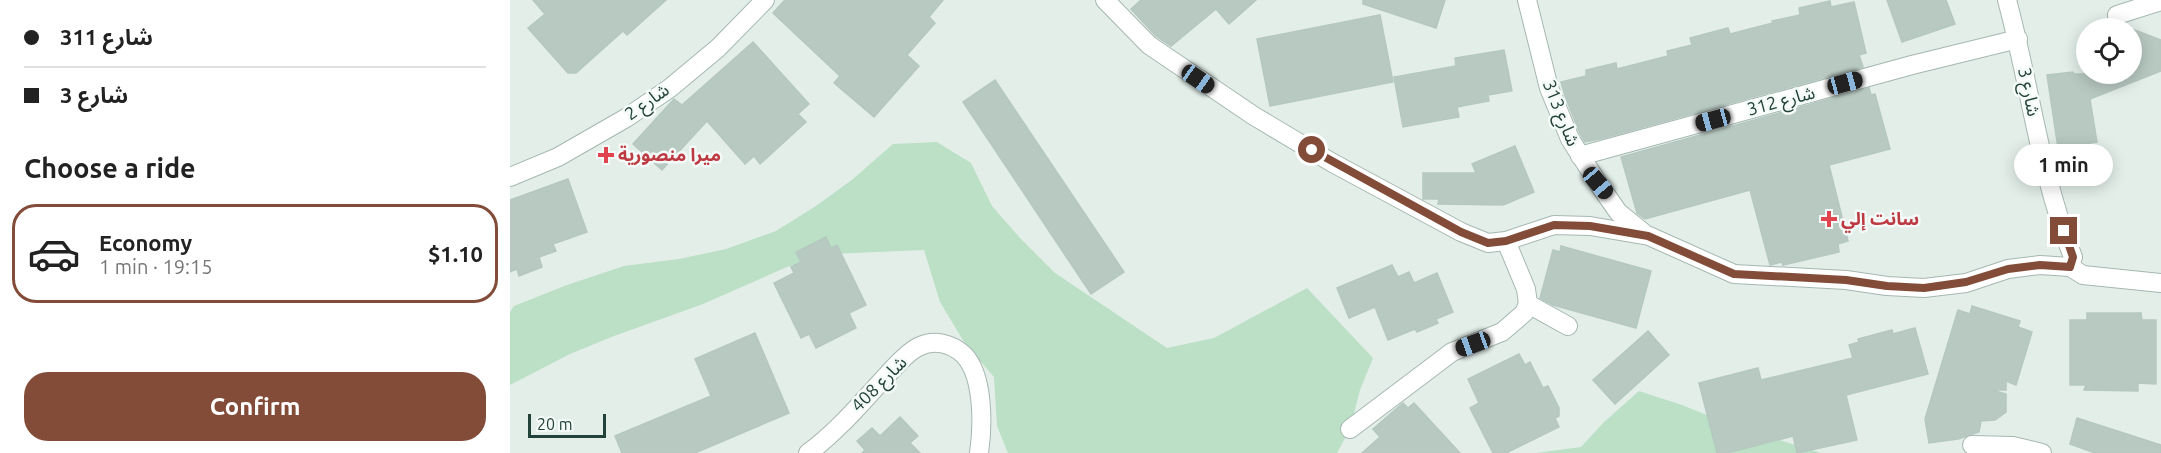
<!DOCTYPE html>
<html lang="en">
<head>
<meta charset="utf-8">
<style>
  :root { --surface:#fff; --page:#f2f2f2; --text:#222; --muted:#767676; --line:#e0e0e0; --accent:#834c39 }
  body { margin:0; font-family:Ubuntu,"Noto Sans Arabic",sans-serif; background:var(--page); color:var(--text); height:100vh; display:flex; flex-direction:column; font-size:22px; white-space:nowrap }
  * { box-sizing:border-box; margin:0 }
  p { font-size:20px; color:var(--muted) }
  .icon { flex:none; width:33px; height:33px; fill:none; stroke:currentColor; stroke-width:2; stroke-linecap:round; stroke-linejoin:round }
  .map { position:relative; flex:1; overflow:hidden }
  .panel { display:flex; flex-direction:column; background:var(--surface); width:510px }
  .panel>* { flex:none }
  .hud { display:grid; align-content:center; height:132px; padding:0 24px; background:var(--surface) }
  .fabs { position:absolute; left:1566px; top:18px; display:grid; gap:12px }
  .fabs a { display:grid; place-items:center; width:66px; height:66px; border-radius:50%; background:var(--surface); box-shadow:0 3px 15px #0003; font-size:30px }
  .scale { position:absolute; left:18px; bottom:15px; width:78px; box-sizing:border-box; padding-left:6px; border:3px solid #224139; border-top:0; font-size:16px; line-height:21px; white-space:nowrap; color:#224139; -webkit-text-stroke:4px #f4faf7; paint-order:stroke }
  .end { position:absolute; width:27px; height:27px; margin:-14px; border:8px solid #834c39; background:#fff; box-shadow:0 0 0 3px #fff }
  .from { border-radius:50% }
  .bubble { position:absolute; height:42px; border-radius:21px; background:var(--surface); box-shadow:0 3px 15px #0003; font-size:20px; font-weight:600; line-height:42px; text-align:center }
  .car { position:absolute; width:18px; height:36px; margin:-18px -9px; border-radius:8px; box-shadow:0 0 4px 2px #0007; background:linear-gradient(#222 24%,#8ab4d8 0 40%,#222 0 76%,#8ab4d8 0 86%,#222 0) }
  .hud b { display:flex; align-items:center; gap:21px; height:57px; font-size:22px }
  .hud b+b { border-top:2px solid var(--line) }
  .hud i { width:15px; height:15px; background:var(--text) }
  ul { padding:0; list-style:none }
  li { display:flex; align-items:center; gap:18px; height:99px; margin:0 12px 9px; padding:0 12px; border:3px solid transparent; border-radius:24px }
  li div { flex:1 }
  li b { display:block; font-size:22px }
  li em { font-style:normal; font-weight:600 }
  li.active { border-color:var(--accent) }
  li>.icon { width:54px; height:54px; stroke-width:1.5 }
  h2 { padding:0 24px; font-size:27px; line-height:72px }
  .cta { display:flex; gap:12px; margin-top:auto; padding:12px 24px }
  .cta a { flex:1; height:69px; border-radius:24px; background:var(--accent); color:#fff; font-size:24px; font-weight:600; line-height:69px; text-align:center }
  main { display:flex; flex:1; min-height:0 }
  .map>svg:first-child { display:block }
  .green { fill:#bbe0c6 }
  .building { fill:#b8c9c2; stroke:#b5c8c0; stroke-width:1.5 }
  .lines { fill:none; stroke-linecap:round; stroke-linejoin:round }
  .minor-casing { stroke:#a5b7b1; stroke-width:20 }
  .tertiary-casing { stroke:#a5b7b1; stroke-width:20 }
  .minor { stroke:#fff; stroke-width:18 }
  .tertiary { stroke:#fff; stroke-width:18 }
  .route { stroke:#834c39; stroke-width:8 }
  .health-dot { fill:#e0444e; stroke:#f4faf7; stroke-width:2 }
  .labels { text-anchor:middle; stroke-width:5; stroke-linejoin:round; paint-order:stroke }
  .street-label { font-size:18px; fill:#224139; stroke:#f4faf7 }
  .health-label { font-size:18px; font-weight:bold; fill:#be3a42; stroke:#f4faf7; text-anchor:start }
</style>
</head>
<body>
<main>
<section class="panel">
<div class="hud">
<b><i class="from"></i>شارع 311</b>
<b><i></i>شارع 3</b>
</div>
<h2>Choose a ride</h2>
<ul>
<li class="active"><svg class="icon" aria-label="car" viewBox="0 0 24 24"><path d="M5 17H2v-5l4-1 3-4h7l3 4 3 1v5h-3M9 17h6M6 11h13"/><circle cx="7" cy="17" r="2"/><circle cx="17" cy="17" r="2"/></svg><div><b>Economy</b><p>1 min · 19:15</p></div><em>$1.10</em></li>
</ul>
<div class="cta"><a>Confirm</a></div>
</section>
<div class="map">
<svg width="1651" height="453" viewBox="0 0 1651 453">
  <rect width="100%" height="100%" fill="#e3eee9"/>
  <!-- green -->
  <g class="green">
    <path d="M 427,142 L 461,163 L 482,206 L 510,238 L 545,273 L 657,348 L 704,338 L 797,288 L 863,358 L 850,390 L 840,429 L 827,453 L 498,453 L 487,426 L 484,377 L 454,342 L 430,302 L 414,250 L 321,254 L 277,267 L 193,304 L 104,336 L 60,354 L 0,385 L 0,312 L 4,306 L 57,285 L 114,266 L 169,259 L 216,249 L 266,231 L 306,206 L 343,179 L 383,144 Z"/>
    <path d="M 1129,391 L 1172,405 L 1219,424 L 1311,453 L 1026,453 L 1071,447 L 1093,423 Z"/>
  </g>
  <!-- building -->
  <g class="building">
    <path d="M 23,0 L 156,0 L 117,35 L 113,31 L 66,73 L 58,73 L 18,28 L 35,14 Z"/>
    <path d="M 275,0 L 433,0 L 419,17 L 425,23 L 397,55 L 409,66 L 364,117 L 324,83 L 330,76 L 263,13 Z"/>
    <path d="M 631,0 L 746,0 L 719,24 L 706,9 L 661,46 L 646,36 L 621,9 Z"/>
    <path d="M 853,0 L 935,0 L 926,28 L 853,4 Z"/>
    <path d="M 1377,0 L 1436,0 L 1445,24 L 1392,42 Z"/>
    <path d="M 1320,1 L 1321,7 L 1344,2 L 1356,53 L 1349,55 L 1353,67 L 1090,139 L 1075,142 L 1070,134 L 1055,96 L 1051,82 L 1076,76 L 1076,70 L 1106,63 L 1107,69 L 1158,56 L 1157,51 L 1182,45 L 1180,38 L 1218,28 L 1220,34 L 1263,23 L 1262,21 L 1290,15 L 1289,8 Z"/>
    <path d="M 870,15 L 883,82 L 760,106 L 747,39 Z"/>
    <path d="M 1622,29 L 1651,40 L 1651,71 L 1580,99 L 1587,142 L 1548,148 L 1537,75 L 1563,72 L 1564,74 L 1622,74 Z"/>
    <path d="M 243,42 L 299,104 L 288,114 L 296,122 L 250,164 L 244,156 L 235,164 L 197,121 L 152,170 L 123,144 L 164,99 L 172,105 Z"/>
    <path d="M 994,50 L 1002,91 L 978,95 L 979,101 L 947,107 L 949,117 L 893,127 L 884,77 L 946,66 L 945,58 Z"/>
    <path d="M 485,80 L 614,272 L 581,294 L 453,102 Z"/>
    <path d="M 1359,88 L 1361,95 L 1365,94 L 1380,149 L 1319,165 L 1338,241 L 1328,244 L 1329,252 L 1273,265 L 1272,262 L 1260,265 L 1240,190 L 1135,219 L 1127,213 L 1111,157 Z"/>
    <path d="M 1005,146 L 1024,192 L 993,205 L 928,204 L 929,199 L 913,199 L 913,173 L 966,173 L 962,164 Z"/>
    <path d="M 58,179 L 77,232 L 43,244 L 46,251 L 29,257 L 32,267 L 9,276 L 7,269 L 0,272 L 0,200 Z"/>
    <path d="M 316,237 L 321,248 L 327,245 L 356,305 L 339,313 L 346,328 L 306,348 L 299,334 L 291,338 L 264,283 L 284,273 L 281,267 L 291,262 L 286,252 Z"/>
    <path d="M 1051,246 L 1141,271 L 1126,328 L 1043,305 L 1030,298 L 1043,250 L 1050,252 Z"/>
    <path d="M 882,265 L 888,277 L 899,272 L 904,283 L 927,273 L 943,312 L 926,319 L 928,323 L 907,332 L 905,329 L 878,340 L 865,307 L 839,318 L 827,288 Z"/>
    <path d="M 1462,306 L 1510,321 L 1508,327 L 1522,332 L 1506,385 L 1496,381 L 1496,390 L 1482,390 L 1496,394 L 1496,412 L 1485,420 L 1471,421 L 1469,432 L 1448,439 L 1419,443 L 1415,419 L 1448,310 L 1460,314 Z"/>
    <path d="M 1577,313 L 1631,313 L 1632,320 L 1646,320 L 1646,384 L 1628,383 L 1628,391 L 1574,390 L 1576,385 L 1560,385 L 1560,320 L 1577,320 Z"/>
    <path d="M 1405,328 L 1418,374 L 1336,395 L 1347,440 L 1287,453 L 1283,436 L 1217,453 L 1207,453 L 1189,383 L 1248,368 L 1251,380 L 1343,358 L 1339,345 L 1349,342 L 1348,339 L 1382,330 L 1383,334 Z"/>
    <path d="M 1138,331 L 1159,355 L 1105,404 L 1083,380 Z"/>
    <path d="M 245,333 L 279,413 L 185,453 L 112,453 L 105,436 L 201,396 L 185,359 Z"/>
    <path d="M 1009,354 L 1015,365 L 1020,362 L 1033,388 L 1038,386 L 1049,408 L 1049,416 L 1045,418 L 1049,427 L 996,453 L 983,453 L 960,408 L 969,403 L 958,379 Z"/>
    <path d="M 893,403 L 898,408 L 904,403 L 950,453 L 852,453 L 870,437 L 863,429 Z"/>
    <path d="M 390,417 L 408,436 L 400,443 L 410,453 L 352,453 L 355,450 L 347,441 L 362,428 L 370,436 Z"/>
    <path d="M 1567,418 L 1651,445 L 1651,453 L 1585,453 L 1560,444 Z"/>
  </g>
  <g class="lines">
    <defs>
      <g id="minor">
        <path d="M 595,0 L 639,45 L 744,116 L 821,162 L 951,232 L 978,243 L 996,241 L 1044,225 L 1080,226 L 1139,236 L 1224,274 L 1336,280 L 1377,286 L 1414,288 L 1456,283 L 1498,269 L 1530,265 L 1560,267"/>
        <path d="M 1017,0 L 1039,88 L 1060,139 L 1088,183 L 1108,212 L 1135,234"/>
        <path d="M 1497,0 C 1520,85 1530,175 1563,257 L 1560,267"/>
        <path d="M 1607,15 L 1651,1"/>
        <path d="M 1070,156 L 1402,65 L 1508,39"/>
        <path d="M 996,241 L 1016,289 L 1018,304"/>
        <path d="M 1560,267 L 1573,275 L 1651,283"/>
        <path d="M 1018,304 L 1058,326"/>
        <path d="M 840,429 L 942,352 L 992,332 L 1014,313 L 1018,304"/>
        <path d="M 1462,445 L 1503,446 L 1532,453"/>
        <path d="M 298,453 C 328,431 352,402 377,375 C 386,366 396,353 408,347 C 424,339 441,343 454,355 C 474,376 473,426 469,453"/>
      </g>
      <path id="tertiary" d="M 0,177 L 48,157 L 116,118 L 160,88 L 208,48 L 255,0"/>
    </defs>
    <!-- minor casing -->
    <use href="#minor" class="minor-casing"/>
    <!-- tertiary casing -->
    <use href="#tertiary" class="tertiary-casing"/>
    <!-- minor -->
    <use href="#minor" class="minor"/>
    <!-- tertiary -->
    <use href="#tertiary" class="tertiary"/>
  </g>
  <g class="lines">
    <!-- route -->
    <path class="route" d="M 802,150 L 951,232 L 978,243 L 996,241 L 1044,225 L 1080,226 L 1138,236 L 1224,274 L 1336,280 L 1377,286 L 1414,288 L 1456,282 L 1498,269 L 1530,265 L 1560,267 L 1563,257 L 1554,231"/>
  </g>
  <!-- markers -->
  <g class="health-dot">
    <path d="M93 146h6v6h6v6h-6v6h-6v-6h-6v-6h6z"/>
    <path d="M1316 210h6v6h6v6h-6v6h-6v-6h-6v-6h6z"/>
  </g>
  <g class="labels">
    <!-- street labels -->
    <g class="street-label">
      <text transform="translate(1519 92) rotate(78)" y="6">شارع 3</text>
      <text transform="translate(1271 101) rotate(-15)" y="6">شارع 312</text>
      <text transform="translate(137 102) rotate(-35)" y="6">شارع 2</text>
      <text transform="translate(1051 113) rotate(68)" y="6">شارع 313</text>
      <text transform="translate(369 384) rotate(-45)" y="6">شارع 408</text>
    </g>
    <!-- health labels -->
    <g class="health-label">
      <text x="108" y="161">ميرا منصورية</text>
      <text x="1331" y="225">سانت إلي</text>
    </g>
  </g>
</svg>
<div class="fabs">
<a><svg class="icon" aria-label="locate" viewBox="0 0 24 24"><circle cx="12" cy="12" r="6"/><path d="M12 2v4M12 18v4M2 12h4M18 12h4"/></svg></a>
</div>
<div class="scale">20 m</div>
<i class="end from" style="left:802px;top:150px"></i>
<i class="end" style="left:1554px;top:231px"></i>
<div class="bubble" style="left:1504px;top:144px;width:99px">1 min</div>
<i class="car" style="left:688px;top:79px;rotate:125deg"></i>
<i class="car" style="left:1335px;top:83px;rotate:75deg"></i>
<i class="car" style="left:1203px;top:120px;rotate:255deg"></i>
<i class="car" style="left:1088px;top:183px;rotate:140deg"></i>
<i class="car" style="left:963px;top:344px;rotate:250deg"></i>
</div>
</main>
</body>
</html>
